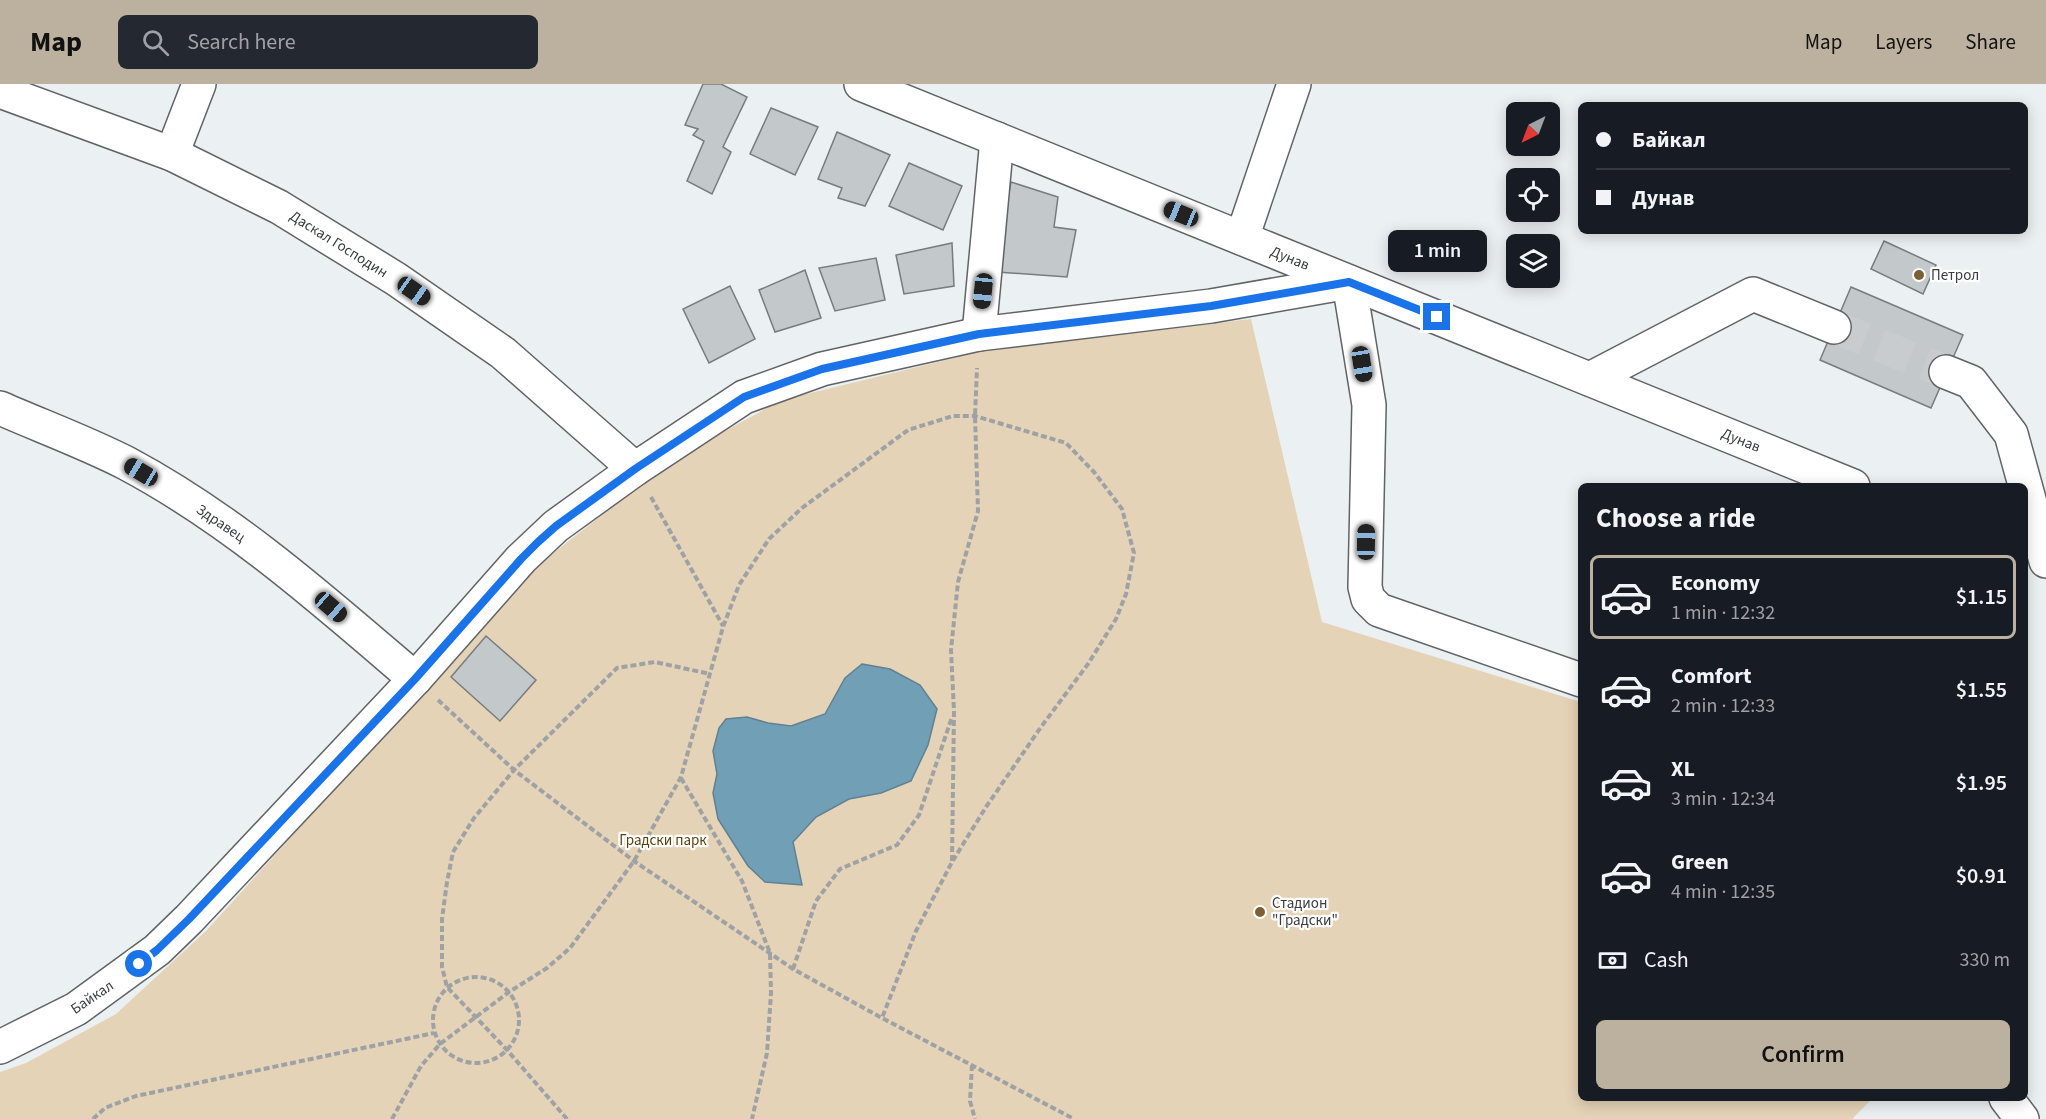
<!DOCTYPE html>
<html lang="en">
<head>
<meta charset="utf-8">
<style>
  :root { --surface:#171b24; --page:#242831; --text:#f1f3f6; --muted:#9ea1a6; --line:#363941; --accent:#bcb19e }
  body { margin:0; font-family:"Source Sans 3",sans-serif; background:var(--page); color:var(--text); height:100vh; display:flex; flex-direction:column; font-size:22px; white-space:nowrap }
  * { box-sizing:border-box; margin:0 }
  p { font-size:20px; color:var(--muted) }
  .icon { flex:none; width:33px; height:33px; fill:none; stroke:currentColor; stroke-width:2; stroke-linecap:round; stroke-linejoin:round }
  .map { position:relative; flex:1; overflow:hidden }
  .details { position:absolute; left:1578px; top:399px; width:450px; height:618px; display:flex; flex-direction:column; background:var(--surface); border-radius:9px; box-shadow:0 3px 15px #0003 }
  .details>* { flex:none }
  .top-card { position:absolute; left:1578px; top:18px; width:450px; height:132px; border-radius:9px; box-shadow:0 3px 15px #0003; display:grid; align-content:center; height:132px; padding:0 18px; background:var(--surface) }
  .needle { width:39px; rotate:222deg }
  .tools { position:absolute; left:1506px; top:18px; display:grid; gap:12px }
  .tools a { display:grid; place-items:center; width:54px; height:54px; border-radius:9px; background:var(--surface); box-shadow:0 3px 15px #0003; font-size:30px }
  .end { position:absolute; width:27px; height:27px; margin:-14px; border:8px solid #1a73e8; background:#fff; box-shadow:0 0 0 3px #fff }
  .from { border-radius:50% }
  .bubble { position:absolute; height:42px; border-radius:9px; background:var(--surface); box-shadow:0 3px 15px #0003; font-size:20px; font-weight:600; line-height:42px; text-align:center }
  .car { position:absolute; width:18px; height:36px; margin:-18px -9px; border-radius:8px; box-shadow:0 0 4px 2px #0007; background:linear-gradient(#222 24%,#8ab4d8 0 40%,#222 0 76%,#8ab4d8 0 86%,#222 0) }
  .top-card b { display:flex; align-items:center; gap:21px; height:57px; font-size:22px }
  .top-card b+b { border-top:2px solid var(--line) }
  .top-card i { width:15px; height:15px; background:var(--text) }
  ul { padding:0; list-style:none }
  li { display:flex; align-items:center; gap:18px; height:84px; margin:0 12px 9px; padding:0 6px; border:3px solid transparent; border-radius:9px }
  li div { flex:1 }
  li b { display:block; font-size:22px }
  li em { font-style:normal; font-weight:600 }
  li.active { border-color:var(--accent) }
  li>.icon { width:54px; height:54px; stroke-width:1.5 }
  h2 { padding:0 18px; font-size:27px; line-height:72px }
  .pay { display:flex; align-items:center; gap:15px; height:66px; padding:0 18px; font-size:22px }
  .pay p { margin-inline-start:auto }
  .action { display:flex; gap:12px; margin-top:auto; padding:12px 18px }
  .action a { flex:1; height:69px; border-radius:9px; background:var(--accent); color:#111; font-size:24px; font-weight:600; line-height:69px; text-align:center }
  header { display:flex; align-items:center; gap:36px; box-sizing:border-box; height:84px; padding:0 30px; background:var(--accent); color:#111 }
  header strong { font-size:28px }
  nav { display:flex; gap:33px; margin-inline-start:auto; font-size:21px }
  .search { width:420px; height:54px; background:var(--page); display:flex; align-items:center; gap:15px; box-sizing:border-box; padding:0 21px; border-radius:9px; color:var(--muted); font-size:22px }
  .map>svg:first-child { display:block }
  .green { fill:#e5d3b7 }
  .water { fill:#719fb6; stroke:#608192; stroke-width:1.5 }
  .building { fill:#c3c8cb; stroke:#777c7e; stroke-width:1.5 }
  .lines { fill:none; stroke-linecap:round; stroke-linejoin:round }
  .minor-tunnel { stroke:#c8ccce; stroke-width:33; stroke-dasharray:33 16; stroke-linecap:butt }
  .minor-casing { stroke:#606467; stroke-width:36 }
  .path { stroke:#9ea2a4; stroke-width:4; stroke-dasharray:6 3; stroke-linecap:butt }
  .minor { stroke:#fff; stroke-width:33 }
  .route { stroke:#1a73e8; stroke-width:8 }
  .poi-dot { fill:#7c6033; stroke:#fff; stroke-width:2 }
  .labels { text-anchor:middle; stroke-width:4.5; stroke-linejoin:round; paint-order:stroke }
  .street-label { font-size:15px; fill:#3a3c3d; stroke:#fff }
  .poi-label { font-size:15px; fill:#3a3c3d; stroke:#fff; text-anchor:start }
  .park-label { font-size:15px; fill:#5b4010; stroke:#fff }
</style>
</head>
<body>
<header>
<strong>Map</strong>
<div class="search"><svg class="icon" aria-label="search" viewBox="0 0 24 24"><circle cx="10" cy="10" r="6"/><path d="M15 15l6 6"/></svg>Search here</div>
<nav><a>Map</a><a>Layers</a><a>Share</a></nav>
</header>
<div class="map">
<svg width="2046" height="1035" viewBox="0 0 2046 1035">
  <rect width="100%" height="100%" fill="#ebf0f2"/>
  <!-- green -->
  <path class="green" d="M 1251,235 L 1322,538 L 1581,618 L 1581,1014 L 1873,1014 L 1852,1035 L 0,1035 L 0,988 L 26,979 L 116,930 L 207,846 L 533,485 L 675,374 L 782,316 L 991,265 Z"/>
  <!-- water -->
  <path class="water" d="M 862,580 L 890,585 L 920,601 L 937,625 L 928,661 L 911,697 L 881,709 L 849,715 L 816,733 L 793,758 L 802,801 L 765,798 L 748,782 L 718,735 L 713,709 L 717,690 L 713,667 L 719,644 L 726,635 L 747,633 L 768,639 L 791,642 L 825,630 L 845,594 Z"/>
  <!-- building -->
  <g class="building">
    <path d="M 703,0 L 721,0 L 747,13 L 723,63 L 731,68 L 712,110 L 687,97 L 704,57 L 693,51 L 698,45 L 685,41 Z"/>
    <path d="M 771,24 L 818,43 L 795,91 L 750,70 Z"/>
    <path d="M 837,48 L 890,71 L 865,122 L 838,114 L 842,104 L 818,95 Z"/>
    <path d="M 909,79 L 962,102 L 943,146 L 889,122 Z"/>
    <path d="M 1011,98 L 1058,113 L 1054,143 L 1076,146 L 1067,193 L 997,188 L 1001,152 Z"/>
    <path d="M 1884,157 L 1936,181 L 1923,210 L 1871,185 Z"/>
    <path d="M 952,159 L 954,202 L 904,210 L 896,171 Z"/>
    <path d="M 876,174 L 885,216 L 835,227 L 819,184 Z"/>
    <path d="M 805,186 L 821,234 L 775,248 L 759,206 Z"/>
    <path d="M 730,202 L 755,255 L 709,279 L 683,225 Z"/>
    <path d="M 1851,203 L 1963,251 L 1931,324 L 1820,276 Z"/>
    <path d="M 486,552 L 536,596 L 500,637 L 451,593 Z"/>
  </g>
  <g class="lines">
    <!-- minor-tunnel -->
    <path class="minor-tunnel" d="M 1834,243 L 1946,288"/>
    <defs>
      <g id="minor">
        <path d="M 861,0 L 1853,402"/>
        <path d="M 0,7 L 172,70 L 279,123 L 396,195 L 503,269 L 635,385"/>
        <path d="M 172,70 L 199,0"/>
        <path d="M 1242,154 L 1294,0"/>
        <path d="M 979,250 L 997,55"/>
        <path d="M 1946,288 L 1971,298 L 2011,350 L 2046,477"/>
        <path d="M 1590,295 L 1753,210 L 1834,243"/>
        <path d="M 0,324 C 41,342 87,359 126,379 C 233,436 324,517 415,595"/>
        <path d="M 0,963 L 76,925 L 157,866 L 189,835 L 415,595 L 521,475 L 556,442 L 635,385 L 744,313 L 822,285 L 979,250 L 1211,222 L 1349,198 L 1369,321 L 1365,503 L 1368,515 L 1379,526 L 1581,596"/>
        <path d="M 2006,1014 L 2022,1035"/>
      </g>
    </defs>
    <!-- minor casing -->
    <use href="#minor" class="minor-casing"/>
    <!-- path -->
    <g class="path">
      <path d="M 651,413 L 723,542"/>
      <path d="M 438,616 L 514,686 L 634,777 L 793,885 L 882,934 L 1074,1035"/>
      <path d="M 681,694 L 742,797 L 770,869 L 771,909 L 767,969 L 752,1035"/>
      <path d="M 952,777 L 954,627 L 951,566 L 958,498 L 978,427 L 975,332 L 977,284"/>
      <path d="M 793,885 L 816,817 L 840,785 L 897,761 L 919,731 L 952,633"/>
      <circle cx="476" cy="936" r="43"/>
      <path d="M 972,981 L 970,1017 L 975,1035"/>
      <path d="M 93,1035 L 105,1024 L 136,1012 L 434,949"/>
      <path d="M 392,1035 L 421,982 L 440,960 L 509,908 L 547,884 L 570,864 L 634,777 L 681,693 L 723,543 L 739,501 L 769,455 L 802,424 L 908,346 L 953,332 L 975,332 L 1066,359 L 1094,388 L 1122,425 L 1134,469 L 1126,510 L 1116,535 L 1088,580 L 1041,643 L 986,723 L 952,778 L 916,847 L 882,934"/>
      <path d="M 567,1035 L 507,966 L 447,903 L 442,883 L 442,835 L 447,798 L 453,768 L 474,734 L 514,686 L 617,584 L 655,578 L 710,590"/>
    </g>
    <!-- minor -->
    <use href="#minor" class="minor"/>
  </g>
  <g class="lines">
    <!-- route -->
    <path class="route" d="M 139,880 L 157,866 L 189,835 L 415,595 L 521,475 L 538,458 L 556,442 L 635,385 L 744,313 L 822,285 L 979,250 L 1211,222 L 1349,198 L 1437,233"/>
  </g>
  <!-- markers -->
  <g class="poi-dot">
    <circle cx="1919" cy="191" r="6"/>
    <circle cx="1260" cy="828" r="6"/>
  </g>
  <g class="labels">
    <!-- street labels -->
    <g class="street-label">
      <text transform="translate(339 160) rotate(32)" y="5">Даскал Господин</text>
      <text transform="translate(1290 174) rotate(22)" y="5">Дунав</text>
      <text transform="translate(1741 356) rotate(22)" y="5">Дунав</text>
      <text transform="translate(221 439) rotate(34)" y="5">Здравец</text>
      <text transform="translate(92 913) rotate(-34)" y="5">Байкал</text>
    </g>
    <!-- poi labels -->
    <g class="poi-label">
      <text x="1931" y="196">Петрол</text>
      <text x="1272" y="824">Стадион<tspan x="1272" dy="17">"Градски"</tspan></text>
    </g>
    <!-- park labels -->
    <g class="park-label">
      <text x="663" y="761">Градски парк</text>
    </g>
  </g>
</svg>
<div class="tools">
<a><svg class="needle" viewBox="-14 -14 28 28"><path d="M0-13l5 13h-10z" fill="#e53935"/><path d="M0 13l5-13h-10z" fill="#9ea1a6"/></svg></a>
<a><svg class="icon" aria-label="locate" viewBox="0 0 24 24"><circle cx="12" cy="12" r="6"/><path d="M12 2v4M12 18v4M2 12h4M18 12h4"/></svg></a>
<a><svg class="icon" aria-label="layers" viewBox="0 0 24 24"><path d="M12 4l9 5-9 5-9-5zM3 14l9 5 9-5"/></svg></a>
</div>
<i class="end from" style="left:139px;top:880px"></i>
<i class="end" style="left:1437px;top:233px"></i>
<div class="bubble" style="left:1388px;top:146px;width:99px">1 min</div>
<i class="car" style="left:1181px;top:130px;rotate:292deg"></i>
<i class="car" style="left:414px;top:207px;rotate:125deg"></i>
<i class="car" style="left:983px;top:207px;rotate:186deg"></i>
<i class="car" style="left:1362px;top:280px;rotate:171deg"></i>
<i class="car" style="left:141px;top:388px;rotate:301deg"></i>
<i class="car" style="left:1366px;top:458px;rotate:1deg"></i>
<i class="car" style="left:331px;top:523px;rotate:131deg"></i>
<div class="top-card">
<b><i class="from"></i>Байкал</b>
<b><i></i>Дунав</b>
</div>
<section class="details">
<h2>Choose a ride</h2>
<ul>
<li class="active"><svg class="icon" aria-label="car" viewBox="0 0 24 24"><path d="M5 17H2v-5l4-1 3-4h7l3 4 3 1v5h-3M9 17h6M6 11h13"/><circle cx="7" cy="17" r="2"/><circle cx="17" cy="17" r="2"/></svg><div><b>Economy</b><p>1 min · 12:32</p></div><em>$1.15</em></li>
<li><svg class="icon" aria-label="car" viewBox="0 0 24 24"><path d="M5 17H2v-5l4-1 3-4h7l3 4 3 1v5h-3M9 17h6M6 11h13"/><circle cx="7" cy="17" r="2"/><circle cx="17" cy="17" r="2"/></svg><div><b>Comfort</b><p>2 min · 12:33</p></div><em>$1.55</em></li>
<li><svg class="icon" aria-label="car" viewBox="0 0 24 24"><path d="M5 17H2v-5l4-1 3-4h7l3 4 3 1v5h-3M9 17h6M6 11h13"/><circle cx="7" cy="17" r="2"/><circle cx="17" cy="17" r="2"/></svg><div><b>XL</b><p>3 min · 12:34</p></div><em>$1.95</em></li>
<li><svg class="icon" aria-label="car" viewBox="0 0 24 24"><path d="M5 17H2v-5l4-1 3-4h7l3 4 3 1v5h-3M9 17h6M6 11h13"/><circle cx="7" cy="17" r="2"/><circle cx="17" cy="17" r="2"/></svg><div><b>Green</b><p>4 min · 12:35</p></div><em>$0.91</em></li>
</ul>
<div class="pay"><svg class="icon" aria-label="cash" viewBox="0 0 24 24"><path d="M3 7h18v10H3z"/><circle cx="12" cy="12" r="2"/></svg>Cash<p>330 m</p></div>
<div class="action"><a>Confirm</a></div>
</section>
</div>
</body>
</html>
